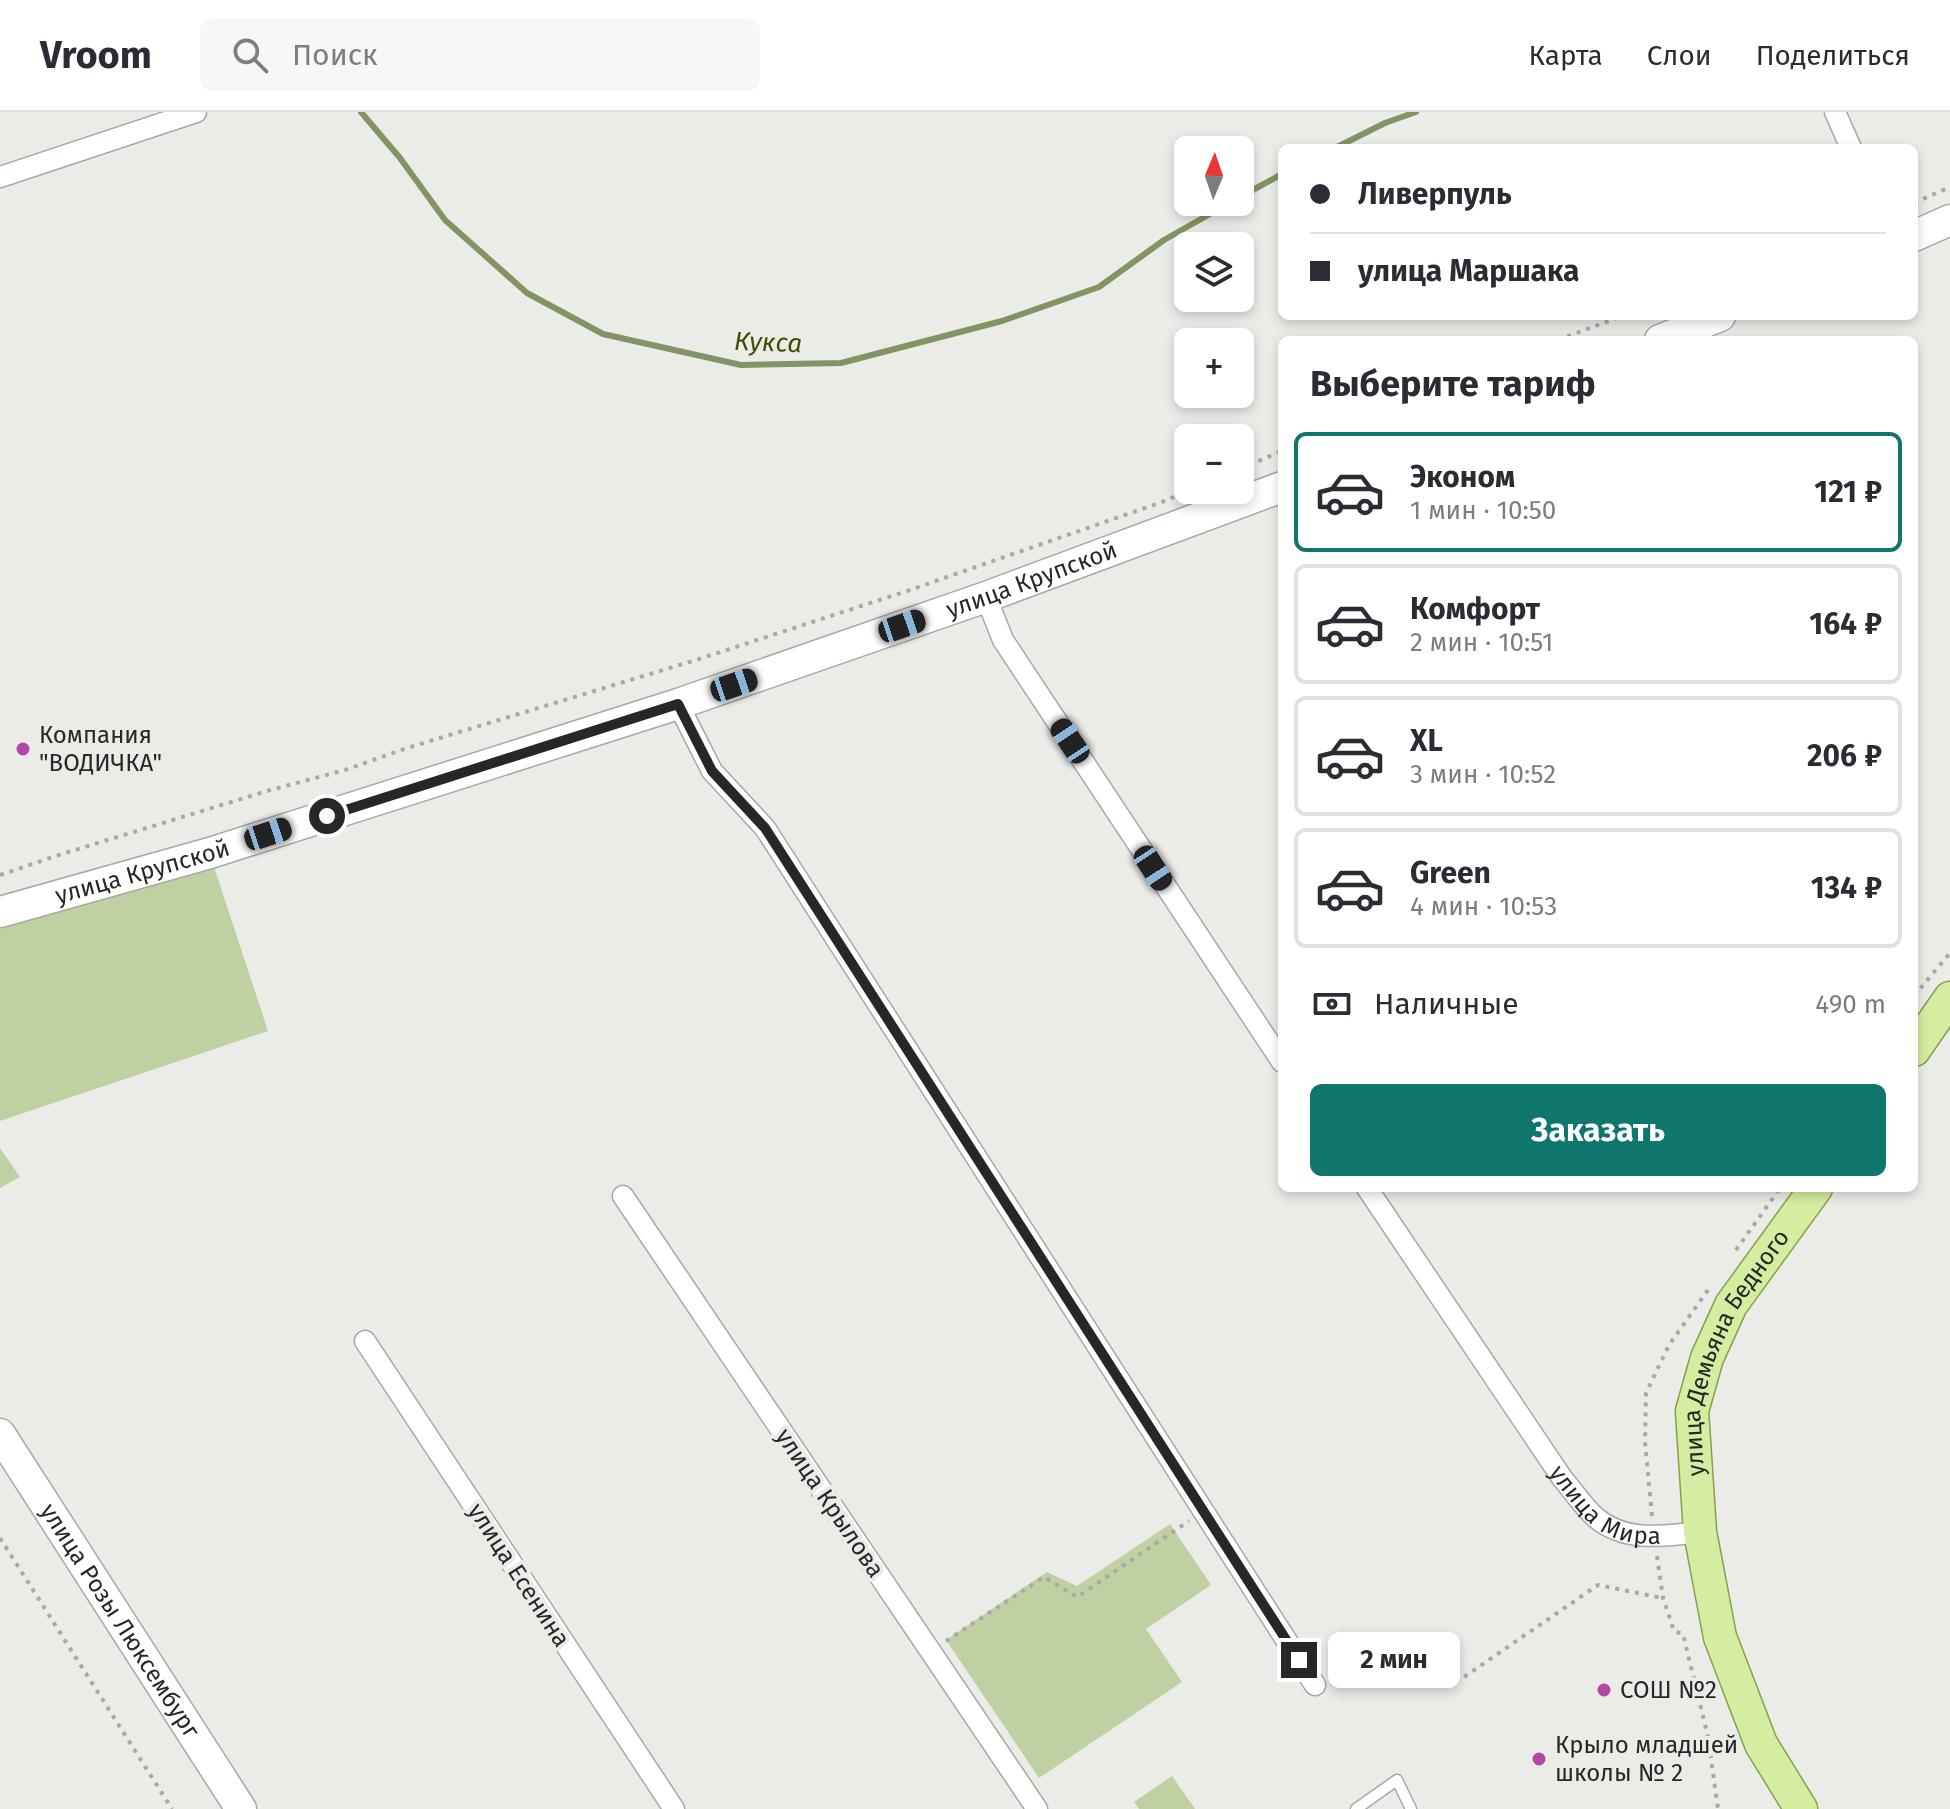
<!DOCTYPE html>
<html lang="ru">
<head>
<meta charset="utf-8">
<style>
  :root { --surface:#fff; --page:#f7f7f7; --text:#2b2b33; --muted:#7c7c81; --line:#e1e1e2; --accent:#0f766e }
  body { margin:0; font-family:"Fira Sans",sans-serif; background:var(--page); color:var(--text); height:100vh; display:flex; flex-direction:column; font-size:30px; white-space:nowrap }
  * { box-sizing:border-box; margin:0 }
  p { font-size:26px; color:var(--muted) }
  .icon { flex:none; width:44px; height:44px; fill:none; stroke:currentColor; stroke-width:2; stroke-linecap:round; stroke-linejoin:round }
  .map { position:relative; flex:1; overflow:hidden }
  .panel { position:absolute; left:1278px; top:224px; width:640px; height:856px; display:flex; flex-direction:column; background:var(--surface); border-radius:12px; box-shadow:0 4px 12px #0003 }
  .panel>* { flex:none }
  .hud { position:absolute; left:1278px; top:32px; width:640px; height:176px; border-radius:12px; box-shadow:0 4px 12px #0003; display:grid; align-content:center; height:176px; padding:0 32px; background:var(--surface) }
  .needle { width:52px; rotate:2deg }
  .tools { position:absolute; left:1174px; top:24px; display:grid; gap:16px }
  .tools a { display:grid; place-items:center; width:80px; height:80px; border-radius:12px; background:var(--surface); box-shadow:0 4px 12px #0003; font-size:40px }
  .end { position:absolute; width:36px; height:36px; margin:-18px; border:10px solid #272826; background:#fff; box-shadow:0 0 0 4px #fff }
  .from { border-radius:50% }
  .bubble { position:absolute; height:56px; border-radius:12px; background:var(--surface); box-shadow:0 4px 12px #0003; font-size:26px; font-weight:700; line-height:56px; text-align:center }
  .car { position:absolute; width:24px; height:48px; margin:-24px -12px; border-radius:10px; box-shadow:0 0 6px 2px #0007; background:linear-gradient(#222 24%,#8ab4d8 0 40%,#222 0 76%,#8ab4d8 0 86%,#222 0) }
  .hud b { display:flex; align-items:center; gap:28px; height:76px; font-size:30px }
  .hud b+b { border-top:2px solid var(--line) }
  .hud i { width:20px; height:20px; background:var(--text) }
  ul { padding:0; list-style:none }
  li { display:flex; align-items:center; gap:24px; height:120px; margin:0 16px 12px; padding:0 16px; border:4px solid var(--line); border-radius:12px }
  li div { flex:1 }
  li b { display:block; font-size:30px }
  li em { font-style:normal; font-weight:700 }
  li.active { border-color:var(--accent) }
  li>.icon { width:72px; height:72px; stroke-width:1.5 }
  h2 { padding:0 32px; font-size:36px; line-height:96px }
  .pay { display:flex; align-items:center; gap:20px; height:88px; padding:0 32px; font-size:30px }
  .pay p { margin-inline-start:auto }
  .action { display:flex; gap:16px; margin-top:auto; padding:16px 32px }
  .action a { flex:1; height:92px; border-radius:12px; background:var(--accent); color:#fff; font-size:32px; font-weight:700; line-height:92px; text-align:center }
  header { display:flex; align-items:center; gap:48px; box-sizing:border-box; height:112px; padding:0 40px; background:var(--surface); border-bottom:2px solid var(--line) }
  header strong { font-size:38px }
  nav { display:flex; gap:44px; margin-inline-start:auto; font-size:28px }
  .search { width:560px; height:72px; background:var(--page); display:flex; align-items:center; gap:20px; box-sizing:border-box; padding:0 28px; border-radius:12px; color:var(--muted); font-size:30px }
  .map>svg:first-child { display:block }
  .green { fill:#bfd0a3 }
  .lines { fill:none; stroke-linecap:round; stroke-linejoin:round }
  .stream { stroke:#829463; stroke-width:6 }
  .lane-casing { stroke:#a7a9a4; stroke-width:13 }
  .street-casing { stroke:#a7a9a4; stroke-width:23 }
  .secondary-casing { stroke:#a7a9a4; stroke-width:33 }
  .primary-casing { stroke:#85a04c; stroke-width:35 }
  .path { stroke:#a9aaa7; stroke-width:4; stroke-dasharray:4 6; stroke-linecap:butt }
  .lane { stroke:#fff; stroke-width:10 }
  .street { stroke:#fff; stroke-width:20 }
  .secondary { stroke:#fff; stroke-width:30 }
  .primary { stroke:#d4eda0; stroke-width:32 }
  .route { stroke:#272826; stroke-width:10 }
  .poi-dot { fill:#b646a3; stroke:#ebece8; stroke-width:3 }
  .labels { text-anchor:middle; stroke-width:8; stroke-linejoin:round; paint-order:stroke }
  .street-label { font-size:24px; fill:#272826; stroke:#ebece8 }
  .poi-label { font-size:24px; fill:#272826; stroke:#ebece8; text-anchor:start }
  .water-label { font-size:26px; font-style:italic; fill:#3c5100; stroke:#ebece8 }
</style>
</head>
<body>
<header>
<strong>Vroom</strong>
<div class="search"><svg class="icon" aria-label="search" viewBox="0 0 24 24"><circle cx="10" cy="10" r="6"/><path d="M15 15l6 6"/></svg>Поиск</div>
<nav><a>Карта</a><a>Слои</a><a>Поделиться</a></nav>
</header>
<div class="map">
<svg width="1950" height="1697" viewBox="0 0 1950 1697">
  <rect width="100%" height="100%" fill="#ebece8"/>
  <!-- green -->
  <g class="green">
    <path d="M 214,755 L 268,919 L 0,1009 L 0,814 Z"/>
    <path d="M 0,1036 L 20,1065 L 0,1076 Z"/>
    <path d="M 1170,1412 L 1211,1473 L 1146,1517 L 1182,1570 L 1039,1666 L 946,1528 L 1047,1460 L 1077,1474 Z"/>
    <path d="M 1172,1664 L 1195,1697 L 1139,1697 L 1134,1690 Z"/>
  </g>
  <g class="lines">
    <!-- stream -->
    <g class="stream">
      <path d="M 361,0 L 400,46 L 445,108 L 527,181 L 603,222 L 741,253 L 841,251 L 1002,209 L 1099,175 L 1164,128 L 1231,90"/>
      <path d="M 1335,36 L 1385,11 L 1416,0"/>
      <path d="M 1240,85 L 1282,62"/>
    </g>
    <defs>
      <path id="lane" d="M 1356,1697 L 1397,1668 L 1411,1697"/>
      <g id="street">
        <path d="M 1835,0 L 1851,36"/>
        <path d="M 0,65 L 196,0"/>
        <path d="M 986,485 L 1003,528 L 1282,950"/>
        <path d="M 678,592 L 712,659 L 765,716 L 1315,1573"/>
        <path id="s1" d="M 1367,1076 L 1562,1366 C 1573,1379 1583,1394 1595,1405 C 1625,1431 1664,1424 1700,1420"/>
        <path d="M 623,1084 L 1037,1697"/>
        <path d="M 365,1229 L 674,1697"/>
      </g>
      <g id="secondary">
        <path d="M 1914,124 L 1950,108"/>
        <path d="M 1660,228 L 1720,204"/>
        <path id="s2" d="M 0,800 L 210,741 L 678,592 L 986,485 L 1282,375"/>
        <path id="s3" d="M 0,1322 L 241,1697"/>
      </g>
      <g id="primary">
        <path d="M 1914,938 L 1950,886"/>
        <path id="s4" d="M 1801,1697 L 1761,1632 L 1720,1525 L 1700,1420 L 1692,1299 L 1707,1246 L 1731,1193 L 1816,1076"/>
      </g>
    </defs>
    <!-- lane casing -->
    <use href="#lane" class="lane-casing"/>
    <!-- street casing -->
    <use href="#street" class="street-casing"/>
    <!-- secondary casing -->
    <use href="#secondary" class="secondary-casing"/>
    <!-- primary casing -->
    <use href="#primary" class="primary-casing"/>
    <!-- path -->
    <g class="path">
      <path d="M 1914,91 L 1950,75"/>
      <path d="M 1558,228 L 1622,204"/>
      <path d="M 1240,357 L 1282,339"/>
      <path d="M 0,763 L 62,742 L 267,679 L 345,658 L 407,636 L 696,548 L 907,479 L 1162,390 L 1190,378"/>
      <path d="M 1914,884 L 1950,841"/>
      <path d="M 1736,1138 L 1780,1076"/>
      <path d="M 1652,1404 L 1645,1330 L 1646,1281 L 1669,1233 L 1708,1178"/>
      <path d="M 0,1426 L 172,1697"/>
      <path d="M 1657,1444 L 1663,1486 L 1674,1519 L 1683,1522 L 1708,1625 L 1718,1697"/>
      <path d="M 946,1529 L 1044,1465 L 1077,1485 L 1189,1409"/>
      <path d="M 1332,1567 L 1405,1543 L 1464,1565 L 1598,1473 L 1662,1486"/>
    </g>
    <!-- lane -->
    <use href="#lane" class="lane"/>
    <!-- street -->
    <use href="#street" class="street"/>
    <!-- secondary -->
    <use href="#secondary" class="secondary"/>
    <!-- primary -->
    <use href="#primary" class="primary"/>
  </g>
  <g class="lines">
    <!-- route -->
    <path class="route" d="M 327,704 L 678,592 L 712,659 L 765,716 L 1299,1548"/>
  </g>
  <!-- markers -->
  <g class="poi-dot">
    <circle cx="23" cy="637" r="8"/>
    <circle cx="1604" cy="1578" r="8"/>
    <circle cx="1539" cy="1647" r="8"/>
  </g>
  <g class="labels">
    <!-- street labels -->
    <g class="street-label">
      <text dy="8" stroke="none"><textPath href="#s2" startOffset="1084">улица Крупской</textPath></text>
      <text dy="8" stroke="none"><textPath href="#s2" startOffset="148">улица Крупской</textPath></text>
      <text dy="8" stroke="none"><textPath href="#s4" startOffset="488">улица Демьяна Бедного</textPath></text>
      <text dy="8" stroke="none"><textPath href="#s1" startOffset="404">улица Мира</textPath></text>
      <text transform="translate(830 1391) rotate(56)" y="8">улица Крылова</text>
      <text transform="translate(519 1463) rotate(57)" y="8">улица Есенина</text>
      <text dy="8" stroke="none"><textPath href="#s3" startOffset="222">улица Розы Люксембург</textPath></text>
    </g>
    <!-- poi labels -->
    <g class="poi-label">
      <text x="39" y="631">Компания<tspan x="39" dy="28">"ВОДИЧКА"</tspan></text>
      <text x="1620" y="1586">СОШ №2</text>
      <text x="1555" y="1641">Крыло младшей<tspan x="1555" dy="28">школы № 2</tspan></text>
    </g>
    <!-- water labels -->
    <g class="water-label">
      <text transform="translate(768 230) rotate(2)" y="9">Кукса</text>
    </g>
  </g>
</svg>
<div class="tools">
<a><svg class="needle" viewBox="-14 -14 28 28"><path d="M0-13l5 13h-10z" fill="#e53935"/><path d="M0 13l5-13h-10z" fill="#7c7c81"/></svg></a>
<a><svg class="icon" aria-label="layers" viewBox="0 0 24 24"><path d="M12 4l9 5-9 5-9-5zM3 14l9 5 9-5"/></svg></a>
<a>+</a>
<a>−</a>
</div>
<i class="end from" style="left:327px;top:704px"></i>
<i class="end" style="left:1299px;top:1548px"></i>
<div class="bubble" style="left:1328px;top:1520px;width:132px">2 мин</div>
<i class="car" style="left:902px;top:514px;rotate:71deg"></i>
<i class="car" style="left:734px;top:573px;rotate:71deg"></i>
<i class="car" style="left:1070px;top:629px;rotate:326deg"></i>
<i class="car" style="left:268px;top:722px;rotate:72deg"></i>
<i class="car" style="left:1153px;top:756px;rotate:147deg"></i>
<div class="hud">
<b><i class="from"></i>Ливерпуль</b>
<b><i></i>улица Маршака</b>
</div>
<section class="panel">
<h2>Выберите тариф</h2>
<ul>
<li class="active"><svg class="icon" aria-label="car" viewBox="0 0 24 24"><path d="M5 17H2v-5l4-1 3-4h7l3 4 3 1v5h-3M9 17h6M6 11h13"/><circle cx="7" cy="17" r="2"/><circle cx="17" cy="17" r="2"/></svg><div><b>Эконом</b><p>1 мин · 10:50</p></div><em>121 ₽</em></li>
<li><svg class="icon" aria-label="car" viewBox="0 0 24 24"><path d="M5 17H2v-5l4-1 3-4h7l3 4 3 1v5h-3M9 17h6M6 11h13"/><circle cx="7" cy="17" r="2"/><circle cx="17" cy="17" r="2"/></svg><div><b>Комфорт</b><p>2 мин · 10:51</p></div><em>164 ₽</em></li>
<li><svg class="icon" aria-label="car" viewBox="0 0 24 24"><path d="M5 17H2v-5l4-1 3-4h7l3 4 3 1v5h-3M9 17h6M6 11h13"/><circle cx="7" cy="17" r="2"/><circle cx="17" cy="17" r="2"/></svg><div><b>XL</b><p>3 мин · 10:52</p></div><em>206 ₽</em></li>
<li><svg class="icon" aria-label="car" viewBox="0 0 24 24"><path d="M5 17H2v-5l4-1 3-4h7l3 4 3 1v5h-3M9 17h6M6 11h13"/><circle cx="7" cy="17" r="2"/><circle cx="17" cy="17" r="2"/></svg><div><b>Green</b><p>4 мин · 10:53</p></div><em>134 ₽</em></li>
</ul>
<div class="pay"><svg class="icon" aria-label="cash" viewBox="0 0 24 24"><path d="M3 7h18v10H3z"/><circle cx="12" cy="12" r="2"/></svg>Наличные<p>490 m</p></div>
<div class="action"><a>Заказать</a></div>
</section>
</div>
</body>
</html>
